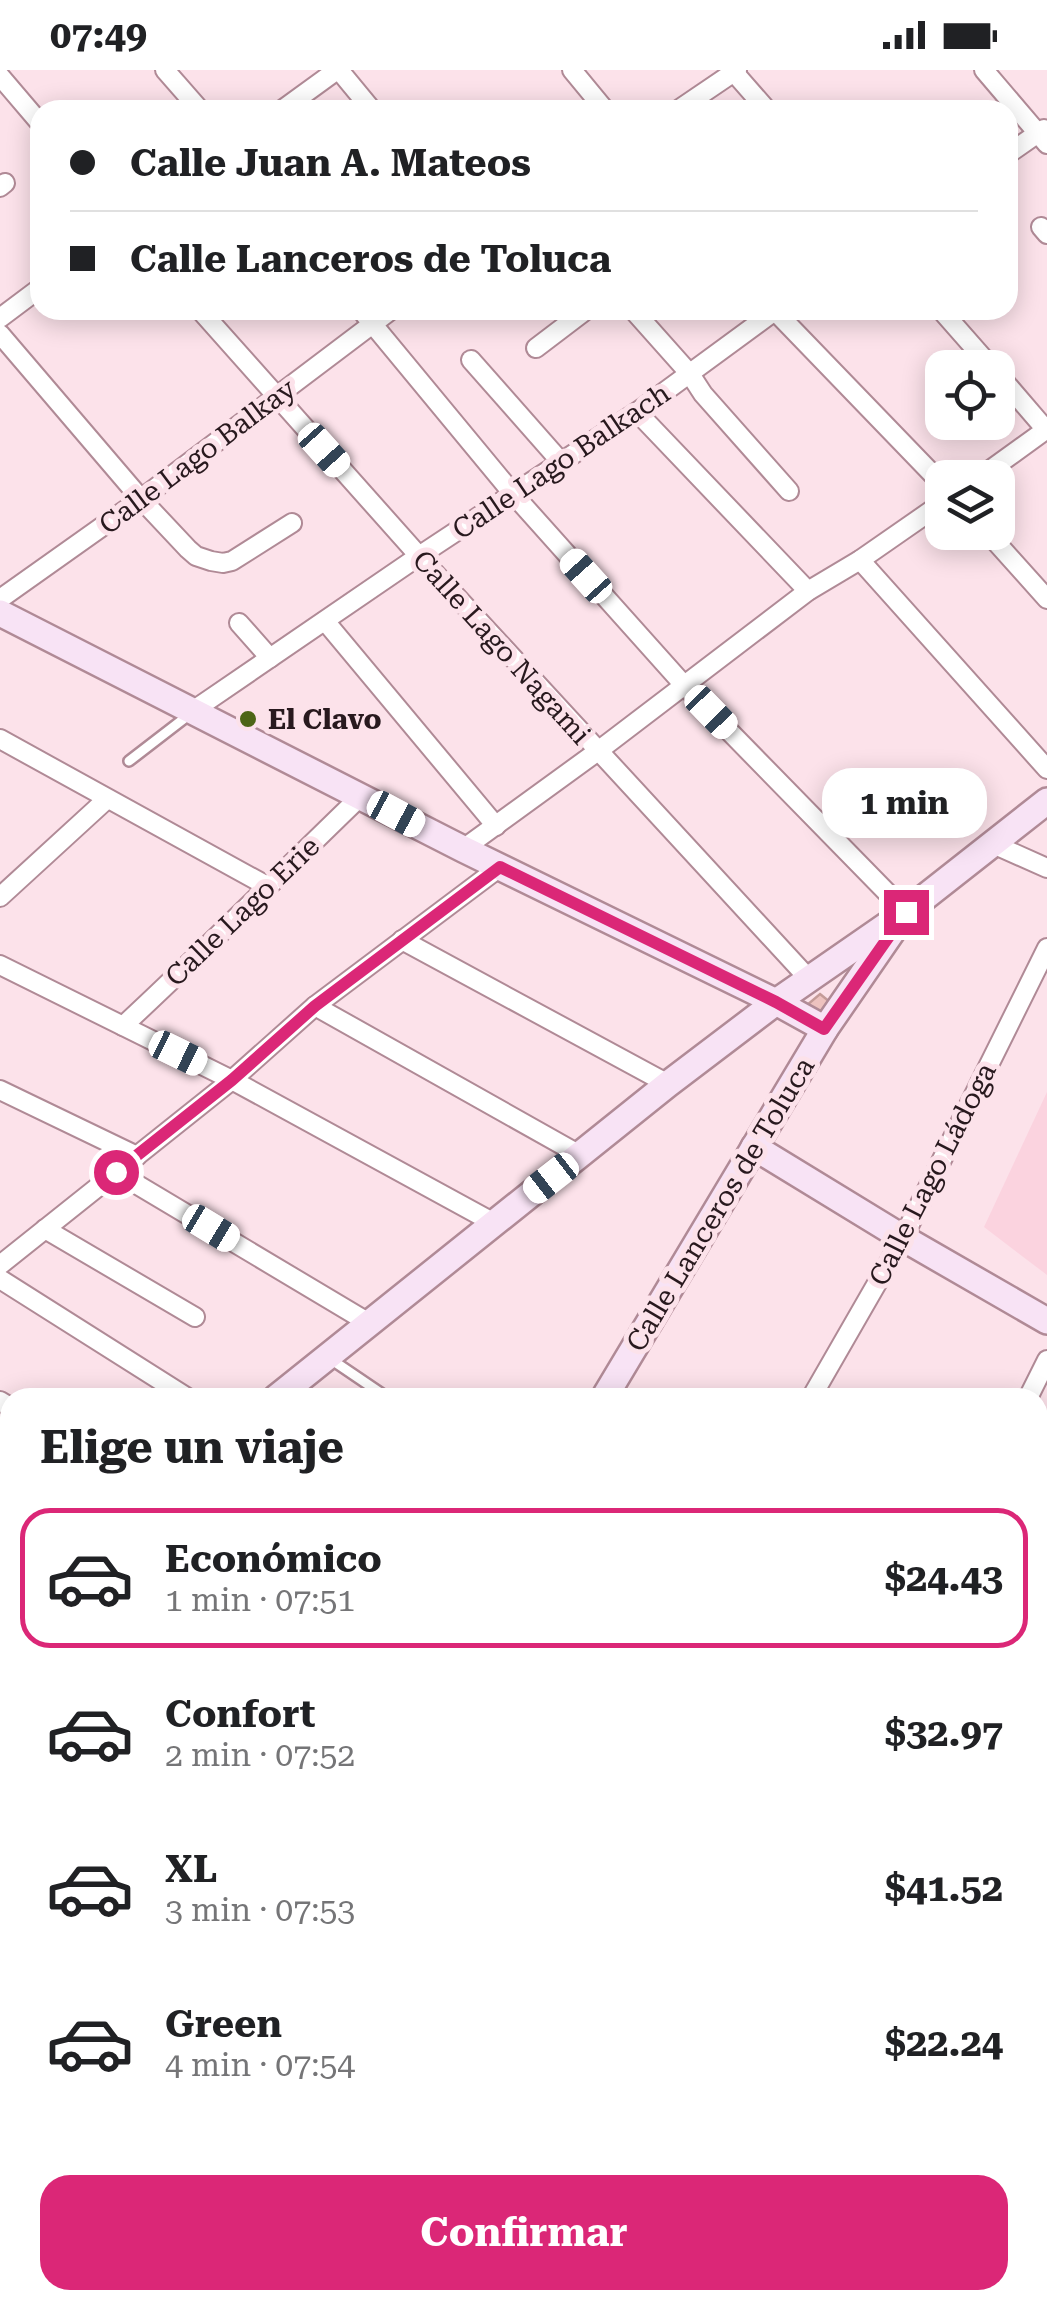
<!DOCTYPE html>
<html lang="es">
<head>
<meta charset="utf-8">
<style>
  :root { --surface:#fff; --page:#f2f2f2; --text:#202124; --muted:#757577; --line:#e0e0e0; --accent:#db2777 }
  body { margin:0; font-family:"Roboto Serif",serif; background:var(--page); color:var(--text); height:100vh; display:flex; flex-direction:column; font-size:38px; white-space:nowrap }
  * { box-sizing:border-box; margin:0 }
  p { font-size:32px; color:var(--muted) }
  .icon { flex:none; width:55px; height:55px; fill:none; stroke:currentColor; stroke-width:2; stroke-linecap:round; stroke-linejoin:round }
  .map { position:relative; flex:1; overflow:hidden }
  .drawer { position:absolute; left:0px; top:1318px; width:1048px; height:922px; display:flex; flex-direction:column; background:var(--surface); border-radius:30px 30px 0 0; box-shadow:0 5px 25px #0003 }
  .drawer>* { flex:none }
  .guide { position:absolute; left:30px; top:30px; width:988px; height:220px; border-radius:30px; box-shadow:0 5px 25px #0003; display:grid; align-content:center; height:220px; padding:0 40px; background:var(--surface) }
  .controls { position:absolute; left:925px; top:280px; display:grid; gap:20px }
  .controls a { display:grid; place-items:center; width:90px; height:90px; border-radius:20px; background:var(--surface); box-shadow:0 5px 25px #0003; font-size:50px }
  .end { position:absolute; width:45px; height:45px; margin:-22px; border:12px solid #db2777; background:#fff; box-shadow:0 0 0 5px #fff }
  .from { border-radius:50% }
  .bubble { position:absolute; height:70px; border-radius:30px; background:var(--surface); box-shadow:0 5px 25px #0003; font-size:32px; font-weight:700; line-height:70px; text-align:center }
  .car { position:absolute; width:30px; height:60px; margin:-30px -15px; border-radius:12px; box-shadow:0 0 8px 2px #0007; background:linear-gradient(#fff 24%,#345 0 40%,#fff 0 76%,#345 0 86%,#fff 0) }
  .guide b { display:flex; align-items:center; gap:35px; height:95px; font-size:38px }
  .guide b+b { border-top:2px solid var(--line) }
  .guide i { width:25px; height:25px; background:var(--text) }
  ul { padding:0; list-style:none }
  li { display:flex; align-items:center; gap:30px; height:140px; margin:0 20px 15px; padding:0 20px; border:5px solid transparent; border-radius:30px }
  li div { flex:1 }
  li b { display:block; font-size:38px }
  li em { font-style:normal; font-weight:700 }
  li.on { border-color:var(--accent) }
  li>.icon { width:90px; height:90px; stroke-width:1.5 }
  h2 { padding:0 40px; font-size:45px; line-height:120px }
  .cta { display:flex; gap:20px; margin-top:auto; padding:20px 40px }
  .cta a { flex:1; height:115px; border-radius:30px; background:var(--accent); color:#fff; font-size:40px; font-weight:700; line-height:115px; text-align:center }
  .status { display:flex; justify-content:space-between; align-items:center; height:70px; padding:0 50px; background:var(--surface); direction:ltr }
  .status svg { height:28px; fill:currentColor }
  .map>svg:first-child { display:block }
  .built { fill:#fbd3df }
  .building { fill:#edc2bf; stroke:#c49b98; stroke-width:2.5 }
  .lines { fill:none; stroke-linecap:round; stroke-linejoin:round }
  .lane-casing { stroke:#b08a96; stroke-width:14 }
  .street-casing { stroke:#b08a96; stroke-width:22 }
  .secondary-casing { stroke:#b08a96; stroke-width:30 }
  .lane { stroke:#fff; stroke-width:9 }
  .street { stroke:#fff; stroke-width:18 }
  .secondary { stroke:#f8e3f5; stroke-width:25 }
  .route { stroke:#db2777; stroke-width:12 }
  .poi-dot { fill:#4d6515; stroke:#fce2ea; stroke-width:4 }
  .labels { text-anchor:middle; stroke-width:10; stroke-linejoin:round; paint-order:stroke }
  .street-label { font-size:28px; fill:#28191e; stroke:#fce2ea }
  .poi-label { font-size:28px; font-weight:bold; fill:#28191e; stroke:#fce2ea; text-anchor:start }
</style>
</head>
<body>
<div class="status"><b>07:49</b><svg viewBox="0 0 49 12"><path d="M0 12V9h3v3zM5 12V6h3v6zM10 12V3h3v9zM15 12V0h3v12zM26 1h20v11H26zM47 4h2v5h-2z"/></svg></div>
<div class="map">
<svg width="1047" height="2238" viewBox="0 0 1047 2238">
  <rect width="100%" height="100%" fill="#fce2ea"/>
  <!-- built -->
  <path class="built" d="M 1047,1022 L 1047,1205 L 984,1157 Z"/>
  <!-- building -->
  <path class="building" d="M 820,924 L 830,932 L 817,945 L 807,935 Z"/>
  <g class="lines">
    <defs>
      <g id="lane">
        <path d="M 129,691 L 190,644"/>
        <path d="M 329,1288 L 388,1328"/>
      </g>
      <g id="street">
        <path d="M 165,0 L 200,40"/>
        <path d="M 339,0 L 372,40"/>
        <path d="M 572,0 L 605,40"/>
        <path d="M 732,0 L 767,40"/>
        <path d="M 984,0 L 1047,74"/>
        <path d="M 0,6 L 40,53"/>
        <path d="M 282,40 L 337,0"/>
        <path d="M 678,40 L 737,0"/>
        <path d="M 1008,84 L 1044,59"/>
        <path d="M 0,117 L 5,113"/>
        <path d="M 1041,157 L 1047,164"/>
        <path d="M 200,240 L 419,486 L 809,909"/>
        <path d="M 361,240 L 514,425 L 683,614 L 906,842"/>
        <path d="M 633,240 L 690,304 L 703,324 L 789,421"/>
        <path d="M 774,240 L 942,414"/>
        <path d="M 941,240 L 992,298"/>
        <path d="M 0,248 L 40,218"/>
        <path d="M 0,264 L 141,429 L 188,479 L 196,486 L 211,491 L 223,493 L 232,491 L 292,453"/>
        <path d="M 536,278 L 586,240"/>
        <path d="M 471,290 L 561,392"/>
        <path d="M 998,304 L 1047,361"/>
        <path d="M 637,342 L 808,521"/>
        <path d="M 979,408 L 1047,359"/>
        <path d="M 987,462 L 1047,529"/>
        <path d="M 860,490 L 1047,699"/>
        <path d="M 0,529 L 141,429 L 391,240"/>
        <path d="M 325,551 L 496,756"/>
        <path d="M 239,553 L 270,588"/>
        <path d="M 194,640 L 419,486 L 637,342 L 776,240"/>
        <path d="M 0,669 L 267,816"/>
        <path d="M 993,774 L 1047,798"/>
        <path d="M 463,779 L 598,681 L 808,521 L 860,490 L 942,433"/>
        <path d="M 0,827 L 107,729"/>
        <path d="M 402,870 L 668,1014"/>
        <path d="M 0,895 L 232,1010 L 494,1153"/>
        <path d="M 315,936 L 580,1085"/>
        <path d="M 123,956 C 204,881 281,803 361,726"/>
        <path d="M 0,1020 L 137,1086"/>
        <path d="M 116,1102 L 369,1253"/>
        <path d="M 45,1159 L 195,1247"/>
        <path d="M 0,1195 L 232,1010 L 315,936 L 500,797"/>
        <path d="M 0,1209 L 188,1328"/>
        <path d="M 811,1328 L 903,1168 L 1047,878"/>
        <path d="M 1028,1328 L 1047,1290"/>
        <path d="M 0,1331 L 10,1337"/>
        <path d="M 1038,1389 L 1047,1394"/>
        <path d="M 0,1425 L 10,1431"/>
        <path d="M 1038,1529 L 1047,1534"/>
        <path d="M 1038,1692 L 1047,1676"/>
        <path d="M 1038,1819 L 1047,1824"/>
        <path d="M 1038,1864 L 1047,1847"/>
        <path d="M 0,2054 L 10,2061"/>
        <path d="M 1038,2071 L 1047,2054"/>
        <path d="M 1038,2099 L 1047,2104"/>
        <path d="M 0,2189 L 10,2196"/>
        <path d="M 59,2230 L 70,2238"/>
        <path d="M 759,2230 L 774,2238"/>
        <path d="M 281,2238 L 286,2230"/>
        <path d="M 387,2238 L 391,2230"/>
        <path d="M 504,2238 L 508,2230"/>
        <path d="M 719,2238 L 723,2230"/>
        <path d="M 943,2238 L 948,2230"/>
      </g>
      <g id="secondary">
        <path d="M 0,543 L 463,779 L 776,932 L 825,959"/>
        <path d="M 754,1077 L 903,1168 L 1047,1251"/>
        <path d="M 276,1328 L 668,1014 L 776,932 L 906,842 L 1047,731"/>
        <path d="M 604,1328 L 825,959 L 896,856"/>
        <path d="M 0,1548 L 10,1540"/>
        <path d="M 103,2238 L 106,2230"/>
      </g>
    </defs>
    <!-- lane casing -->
    <use href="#lane" class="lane-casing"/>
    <!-- street casing -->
    <use href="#street" class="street-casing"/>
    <!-- secondary casing -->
    <use href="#secondary" class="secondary-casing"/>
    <!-- lane -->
    <use href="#lane" class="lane"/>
    <!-- street -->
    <use href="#street" class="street"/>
    <!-- secondary -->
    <use href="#secondary" class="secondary"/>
  </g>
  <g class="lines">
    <!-- route -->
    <path class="route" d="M 116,1102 L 232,1010 L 315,936 L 500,797 L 776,932 L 824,959 L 906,842"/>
  </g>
  <!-- markers -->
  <circle class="poi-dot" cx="248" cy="649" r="10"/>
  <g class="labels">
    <!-- street labels -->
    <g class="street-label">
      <text transform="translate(197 386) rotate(-37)" y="10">Calle Lago Balkay</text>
      <text transform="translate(561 391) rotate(-34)" y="10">Calle Lago Balkach</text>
      <text transform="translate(502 577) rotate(48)" y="10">Calle Lago Nagami</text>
      <text transform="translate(242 841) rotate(-44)" y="10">Calle Lago Erie</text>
      <text transform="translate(932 1104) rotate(-63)" y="10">Calle Lago Ládoga</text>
      <text transform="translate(720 1134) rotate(-59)" y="10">Calle Lanceros de Toluca</text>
    </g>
    <!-- poi labels -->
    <g class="poi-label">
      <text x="268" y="659">El Clavo</text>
    </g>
  </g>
</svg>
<div class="controls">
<a><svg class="icon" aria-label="locate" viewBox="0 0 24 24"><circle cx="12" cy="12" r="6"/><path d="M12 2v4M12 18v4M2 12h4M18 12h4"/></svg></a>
<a><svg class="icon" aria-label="layers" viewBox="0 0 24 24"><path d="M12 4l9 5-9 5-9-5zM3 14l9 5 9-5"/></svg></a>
</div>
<i class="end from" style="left:116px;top:1102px"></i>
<i class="end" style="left:906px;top:842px"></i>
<div class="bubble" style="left:822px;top:698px;width:165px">1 min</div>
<i class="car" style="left:324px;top:380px;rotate:138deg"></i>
<i class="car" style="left:586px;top:506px;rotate:318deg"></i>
<i class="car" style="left:711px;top:642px;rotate:136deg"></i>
<i class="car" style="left:396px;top:744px;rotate:118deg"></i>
<i class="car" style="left:178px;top:983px;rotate:116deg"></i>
<i class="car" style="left:551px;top:1108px;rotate:232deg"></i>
<i class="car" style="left:211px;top:1158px;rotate:121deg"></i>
<div class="guide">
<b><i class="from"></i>Calle Juan A. Mateos</b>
<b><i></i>Calle Lanceros de Toluca</b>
</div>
<section class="drawer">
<h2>Elige un viaje</h2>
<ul>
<li class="on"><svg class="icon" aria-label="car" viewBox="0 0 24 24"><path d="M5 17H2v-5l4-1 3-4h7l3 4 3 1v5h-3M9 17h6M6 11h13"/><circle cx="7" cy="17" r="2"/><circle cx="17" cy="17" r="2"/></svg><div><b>Económico</b><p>1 min · 07:51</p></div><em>$24.43</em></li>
<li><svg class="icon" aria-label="car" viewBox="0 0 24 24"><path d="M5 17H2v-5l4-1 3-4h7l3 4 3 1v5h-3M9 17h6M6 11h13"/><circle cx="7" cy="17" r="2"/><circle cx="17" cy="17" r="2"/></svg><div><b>Confort</b><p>2 min · 07:52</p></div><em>$32.97</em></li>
<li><svg class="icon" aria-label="car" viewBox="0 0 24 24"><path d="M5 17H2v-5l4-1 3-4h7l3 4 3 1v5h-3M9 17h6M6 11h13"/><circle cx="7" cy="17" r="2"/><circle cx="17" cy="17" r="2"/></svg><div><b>XL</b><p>3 min · 07:53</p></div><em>$41.52</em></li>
<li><svg class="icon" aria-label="car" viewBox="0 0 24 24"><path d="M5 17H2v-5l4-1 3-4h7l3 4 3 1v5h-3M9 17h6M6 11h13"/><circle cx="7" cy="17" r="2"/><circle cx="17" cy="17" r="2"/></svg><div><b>Green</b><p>4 min · 07:54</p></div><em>$22.24</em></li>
</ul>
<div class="cta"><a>Confirmar</a></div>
</section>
</div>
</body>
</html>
